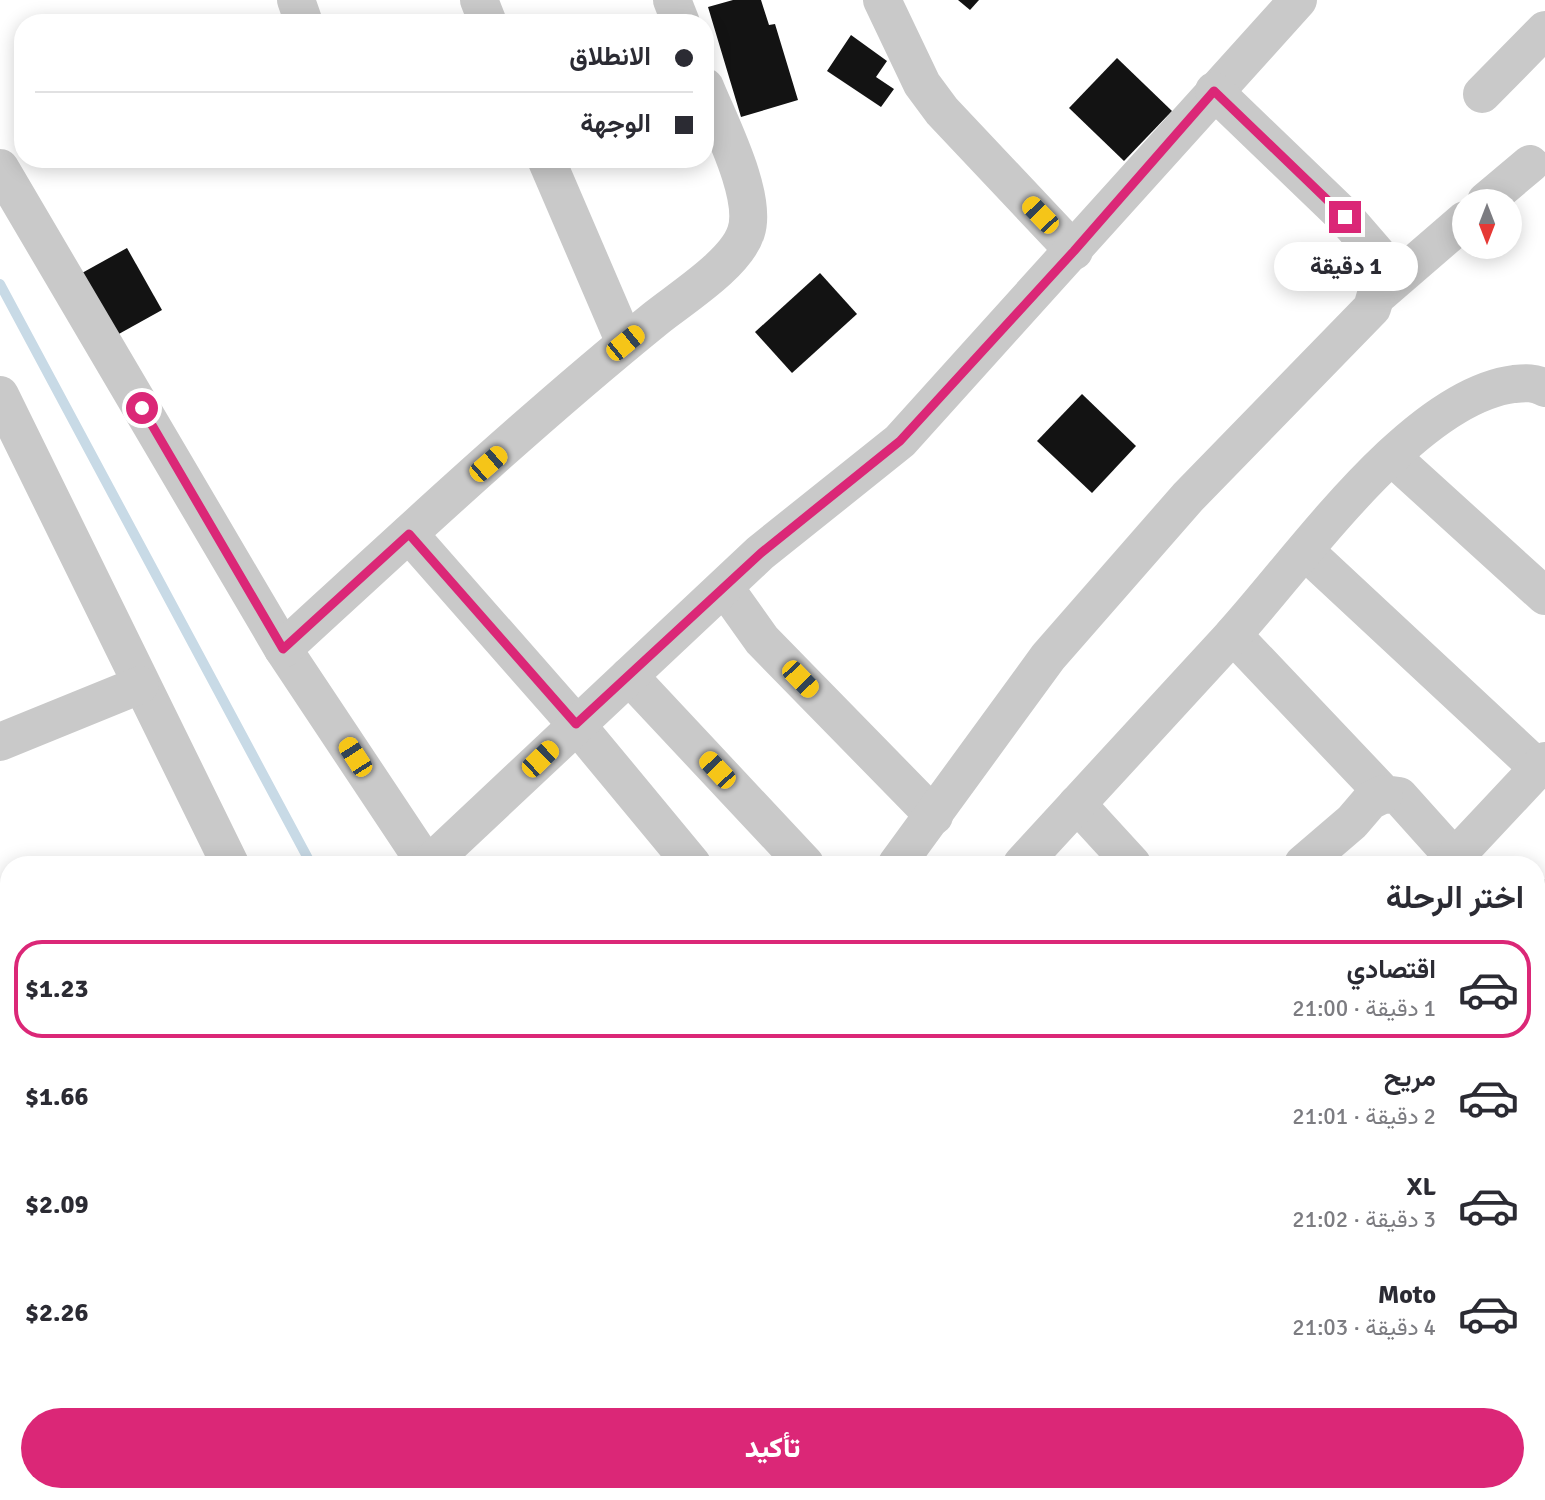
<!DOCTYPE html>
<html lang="ar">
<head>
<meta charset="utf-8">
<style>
  :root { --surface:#fff; --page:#f2f2f3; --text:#2b2b33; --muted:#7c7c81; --line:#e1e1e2; --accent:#db2777 }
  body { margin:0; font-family:Signika,Vazirmatn,sans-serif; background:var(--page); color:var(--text); direction:rtl; height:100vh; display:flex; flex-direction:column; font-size:26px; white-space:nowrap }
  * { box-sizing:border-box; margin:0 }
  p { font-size:23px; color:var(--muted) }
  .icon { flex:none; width:38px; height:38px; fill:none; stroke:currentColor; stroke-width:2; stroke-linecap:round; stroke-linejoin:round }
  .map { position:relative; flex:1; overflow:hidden; direction:ltr }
  .panel { position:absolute; left:0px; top:856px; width:1545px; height:646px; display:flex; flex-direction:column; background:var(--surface); border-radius:28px 28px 0 0; box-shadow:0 4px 18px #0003; direction:rtl }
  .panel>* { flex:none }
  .hud { position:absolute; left:14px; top:14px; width:700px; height:154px; border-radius:28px; box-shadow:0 4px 18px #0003; direction:rtl; display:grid; align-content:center; height:154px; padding:0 21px; background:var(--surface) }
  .needle { width:46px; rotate:180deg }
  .fabs { position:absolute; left:1452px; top:189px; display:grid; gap:14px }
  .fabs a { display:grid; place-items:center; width:70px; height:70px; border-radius:50%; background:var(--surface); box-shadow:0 4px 18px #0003; font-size:35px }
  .end { position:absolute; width:32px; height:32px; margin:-16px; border:9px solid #db2777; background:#fff; box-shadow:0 0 0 4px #fff }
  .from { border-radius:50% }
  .bubble { position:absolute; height:49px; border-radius:24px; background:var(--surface); box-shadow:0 4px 18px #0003; font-size:23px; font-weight:800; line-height:49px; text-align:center; direction:rtl }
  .car { position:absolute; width:21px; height:42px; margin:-21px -10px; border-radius:9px; box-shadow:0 0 5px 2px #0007; background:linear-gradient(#f5c518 24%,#345 0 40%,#f5c518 0 76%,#345 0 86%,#f5c518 0) }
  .hud b { display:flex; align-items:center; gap:24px; height:66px; font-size:26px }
  .hud b+b { border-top:2px solid var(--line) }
  .hud i { width:18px; height:18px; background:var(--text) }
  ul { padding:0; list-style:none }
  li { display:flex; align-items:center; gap:21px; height:98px; margin:0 14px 10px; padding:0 7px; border:4px solid transparent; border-radius:28px }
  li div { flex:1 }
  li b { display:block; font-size:26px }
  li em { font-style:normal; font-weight:800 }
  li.active { border-color:var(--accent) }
  li>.icon { width:63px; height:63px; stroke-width:1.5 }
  h2 { padding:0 21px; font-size:32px; line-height:84px }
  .primary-button { display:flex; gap:14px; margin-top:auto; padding:14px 21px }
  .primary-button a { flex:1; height:80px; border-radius:42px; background:var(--accent); color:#fff; font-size:28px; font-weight:800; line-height:80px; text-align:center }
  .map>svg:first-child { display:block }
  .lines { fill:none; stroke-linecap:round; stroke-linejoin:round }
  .stream { stroke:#c8dae6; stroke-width:10 }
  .building { fill:#131313 }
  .path { stroke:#c9c9c9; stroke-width:4.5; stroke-dasharray:3.5 3.5; stroke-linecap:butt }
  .minor { stroke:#c9c9c9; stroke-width:38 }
  .route { stroke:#db2777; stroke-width:9 }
</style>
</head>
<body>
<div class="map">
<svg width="1545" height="1500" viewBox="0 0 1545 1500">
  <rect width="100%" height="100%" fill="#fff"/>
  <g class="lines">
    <!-- stream -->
    <g class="stream">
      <path d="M 0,284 L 311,864"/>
      <path d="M 493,1493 L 495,1500"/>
    </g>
  </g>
  <!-- building -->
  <g class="building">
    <path d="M 733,0 L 761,0 L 769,25 L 775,24 L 798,100 L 741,117 L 708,7 Z"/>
    <path d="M 958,0 L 979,0 L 970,10 Z"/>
    <path d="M 851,35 L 887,61 L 876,77 L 894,89 L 881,107 L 827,71 Z"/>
    <path d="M 1117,58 L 1172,111 L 1124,161 L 1069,108 Z"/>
    <path d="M 127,248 L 162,310 L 117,335 L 82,273 Z"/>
    <path d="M 820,273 L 857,314 L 792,373 L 755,332 Z"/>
    <path d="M 1082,394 L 1136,446 L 1092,493 L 1037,441 Z"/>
    <path d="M 122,1493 L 176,1493 L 176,1494 L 147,1500 L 124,1500 Z"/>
  </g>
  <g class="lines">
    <!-- path -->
    <path class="path" d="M 0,1192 L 9,1205"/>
    <!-- minor -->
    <g class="minor">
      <path d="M 296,0 L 304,23"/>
      <path d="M 479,0 L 488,23"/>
      <path d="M 672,0 L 681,23"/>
      <path d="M 882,0 L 922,84 L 942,111 L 1074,251"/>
      <path d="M 1482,94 L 1545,30"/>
      <path d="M 546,159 L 625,343"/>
      <path d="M 0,168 L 283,649 L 426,864"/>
      <path d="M 1486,201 L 1530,164"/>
      <path d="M 1378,295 L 1465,220"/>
      <path d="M 0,395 L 230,864"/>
      <path d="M 1392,457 L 1545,596"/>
      <path d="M 409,534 L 576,724 L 692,864"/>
      <path d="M 1305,551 L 1538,768"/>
      <path d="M 725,588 L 762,640 L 934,816"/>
      <path d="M 1233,635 L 1384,794 L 1399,796 L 1460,864"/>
      <path d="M 283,649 C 405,537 527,423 655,319 C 681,298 736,264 746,232 C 758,196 719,122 705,87"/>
      <path d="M 629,676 L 805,864"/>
      <path d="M 0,742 L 140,685"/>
      <path d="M 1077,804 L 1132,864"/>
      <path d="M 1454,858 L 1545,761"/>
      <path d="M 429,864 L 760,553 L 900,441 L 1298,0"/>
      <path d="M 897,864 L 1048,657 L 1188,497 L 1372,308 L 1380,281 L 1377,254 L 1345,217 L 1214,91"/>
      <path d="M 1022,864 C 1091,789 1161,714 1230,638 C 1298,564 1412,397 1514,384 C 1525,383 1535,382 1545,388"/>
      <path d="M 1303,864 L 1352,822 L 1370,801 L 1384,794"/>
      <path d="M 1536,908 L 1545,898"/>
      <path d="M 1536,951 L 1545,960"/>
      <path d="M 6,1023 L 9,1021"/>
      <path d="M 1536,1147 L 1545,1155"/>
      <path d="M 0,1339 L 9,1333"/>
      <path d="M 430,1493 L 431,1500"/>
      <path d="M 667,1493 L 669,1500"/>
      <path d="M 1303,1493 L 1313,1500"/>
      <path d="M 780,1500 L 792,1493"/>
      <path d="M 1031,1500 L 1041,1493"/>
      <path d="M 1242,1500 L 1251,1493"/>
    </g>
  </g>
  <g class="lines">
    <!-- route -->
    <path class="route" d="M 142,408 L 283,649 L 409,534 L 576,724 L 761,553 L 900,441 L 1074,251 L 1214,91 L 1345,217"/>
  </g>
</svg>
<div class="fabs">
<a><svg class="needle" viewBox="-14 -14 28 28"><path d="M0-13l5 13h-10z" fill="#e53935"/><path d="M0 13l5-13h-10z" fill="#7c7c81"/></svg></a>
</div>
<i class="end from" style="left:142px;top:408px"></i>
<i class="end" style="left:1345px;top:217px"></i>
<div class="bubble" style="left:1274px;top:242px;width:144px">1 دقيقة</div>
<i class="car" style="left:1040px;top:215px;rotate:316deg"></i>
<i class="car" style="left:625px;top:343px;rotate:51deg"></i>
<i class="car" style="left:488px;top:464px;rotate:49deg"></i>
<i class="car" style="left:800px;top:679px;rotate:136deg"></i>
<i class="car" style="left:355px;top:757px;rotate:327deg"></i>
<i class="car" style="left:540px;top:759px;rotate:46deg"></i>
<i class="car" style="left:717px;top:770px;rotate:317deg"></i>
<div class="hud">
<b><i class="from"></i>الانطلاق</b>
<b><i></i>الوجهة</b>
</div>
<section class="panel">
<h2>اختر الرحلة</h2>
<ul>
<li class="active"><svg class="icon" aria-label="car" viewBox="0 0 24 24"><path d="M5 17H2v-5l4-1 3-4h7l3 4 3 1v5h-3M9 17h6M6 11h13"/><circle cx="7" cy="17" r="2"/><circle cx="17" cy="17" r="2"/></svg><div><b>اقتصادي</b><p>1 دقيقة · 21:00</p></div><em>$1.23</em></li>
<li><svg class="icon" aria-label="car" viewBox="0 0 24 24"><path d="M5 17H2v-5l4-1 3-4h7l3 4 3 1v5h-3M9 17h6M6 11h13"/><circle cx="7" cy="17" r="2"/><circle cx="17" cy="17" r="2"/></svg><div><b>مريح</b><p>2 دقيقة · 21:01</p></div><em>$1.66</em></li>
<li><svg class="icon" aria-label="car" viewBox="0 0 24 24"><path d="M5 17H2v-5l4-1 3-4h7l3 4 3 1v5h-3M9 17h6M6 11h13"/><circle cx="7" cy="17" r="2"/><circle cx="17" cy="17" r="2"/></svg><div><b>XL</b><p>3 دقيقة · 21:02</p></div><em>$2.09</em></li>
<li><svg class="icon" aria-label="car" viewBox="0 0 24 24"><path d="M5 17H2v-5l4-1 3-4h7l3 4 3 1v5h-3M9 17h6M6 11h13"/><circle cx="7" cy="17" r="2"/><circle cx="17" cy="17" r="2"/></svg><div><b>Moto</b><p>4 دقيقة · 21:03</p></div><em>$2.26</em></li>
</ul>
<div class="primary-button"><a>تأكيد</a></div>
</section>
</div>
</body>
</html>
